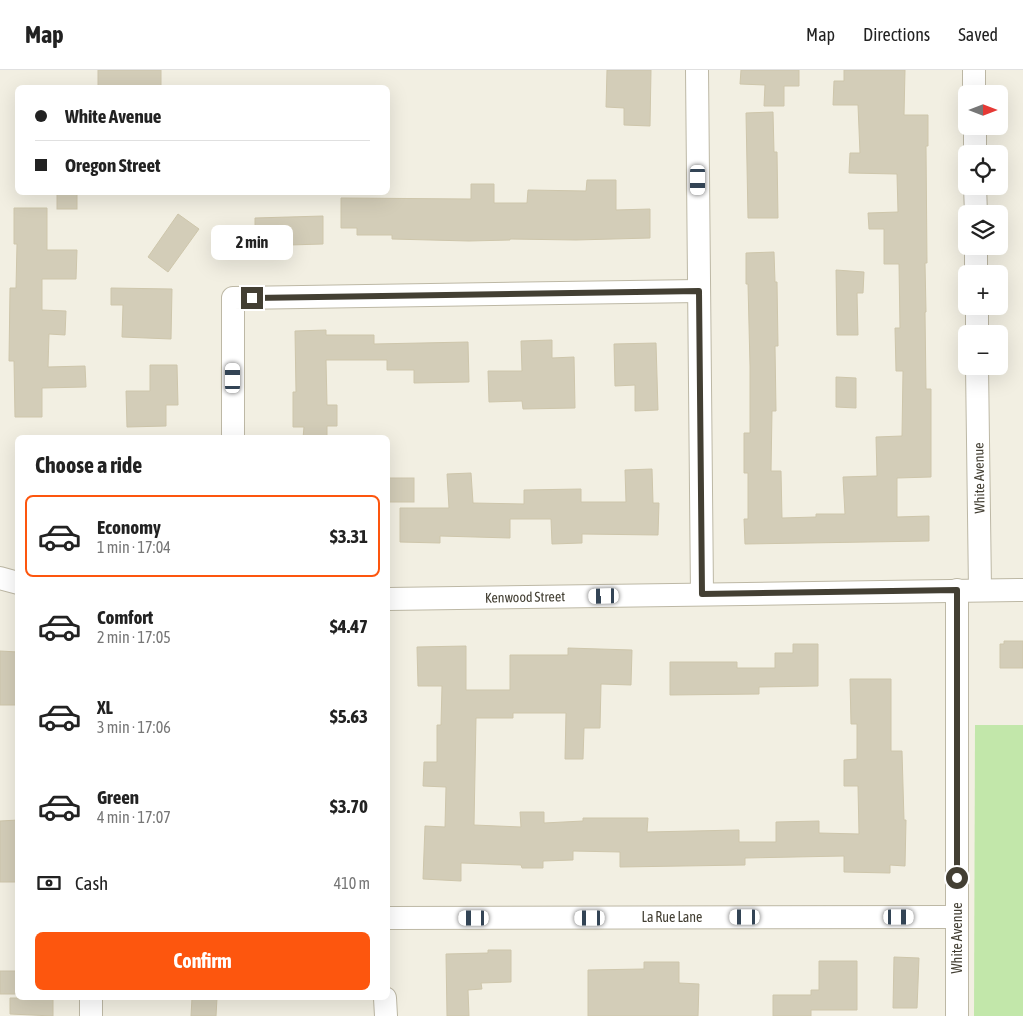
<!DOCTYPE html>
<html lang="en">
<head>
<meta charset="utf-8">
<style>
  :root { --surface:#fff; --page:#f2f2f2; --text:#222; --muted:#767676; --line:#e0e0e0; --accent:#fd560e }
  body { margin:0; font-family:"Asap Condensed",sans-serif; background:var(--page); color:var(--text); height:100vh; display:flex; flex-direction:column; font-size:19px; white-space:nowrap }
  * { box-sizing:border-box; margin:0 }
  p { font-size:16px; color:var(--muted) }
  .icon { flex:none; width:28px; height:28px; fill:none; stroke:currentColor; stroke-width:2; stroke-linecap:round; stroke-linejoin:round }
  .map { position:relative; flex:1; overflow:hidden }
  .drawer { position:absolute; left:15px; top:365px; width:375px; height:565px; display:flex; flex-direction:column; background:var(--surface); border-radius:8px; box-shadow:0 5px 20px #0002 }
  .drawer>* { flex:none }
  .top-card { position:absolute; left:15px; top:15px; width:375px; height:110px; border-radius:8px; box-shadow:0 5px 20px #0002; display:grid; align-content:center; height:110px; padding:0 20px; background:var(--surface) }
  .needle { width:32px; rotate:90deg }
  .controls { position:absolute; left:958px; top:15px; display:grid; gap:10px }
  .controls a { display:grid; place-items:center; width:50px; height:50px; border-radius:8px; background:var(--surface); box-shadow:0 5px 20px #0002; font-size:25px }
  .end { position:absolute; width:22px; height:22px; margin:-11px; border:6px solid #433f33; background:#fff; box-shadow:0 0 0 2px #fff }
  .from { border-radius:50% }
  .bubble { position:absolute; height:35px; border-radius:8px; background:var(--surface); box-shadow:0 5px 20px #0002; font-size:16px; font-weight:700; line-height:35px; text-align:center }
  .car { position:absolute; width:15px; height:30px; margin:-15px -8px; border-radius:6px; box-shadow:0 0 4px 1px #0007; background:linear-gradient(#fff 24%,#345 0 40%,#fff 0 76%,#345 0 86%,#fff 0) }
  .top-card b { display:flex; align-items:center; gap:18px; height:48px; font-size:19px }
  .top-card b+b { border-top:1px solid var(--line) }
  .top-card i { width:12px; height:12px; background:var(--text) }
  ul { padding:0; list-style:none }
  li { display:flex; align-items:center; gap:15px; height:82px; margin:0 10px 8px; padding:0 10px; border:2px solid transparent; border-radius:8px }
  li div { flex:1 }
  li b { display:block; font-size:19px }
  li em { font-style:normal; font-weight:700 }
  li.active { border-color:var(--accent) }
  li>.icon { width:45px; height:45px; stroke-width:1.5 }
  h2 { padding:0 20px; font-size:22px; line-height:60px }
  .pay { display:flex; align-items:center; gap:12px; height:55px; padding:0 20px; font-size:19px }
  .pay p { margin-inline-start:auto }
  .cta { display:flex; gap:10px; margin-top:auto; padding:10px 20px }
  .cta a { flex:1; height:58px; border-radius:8px; background:var(--accent); color:#fff; font-size:20px; font-weight:700; line-height:58px; text-align:center }
  header { display:flex; align-items:center; gap:30px; box-sizing:border-box; height:70px; padding:0 25px; background:var(--surface); border-bottom:1px solid var(--line) }
  header strong { font-size:24px }
  nav { display:flex; gap:28px; margin-inline-start:auto; font-size:18px }
  .map>svg:first-child { display:block }
  .green { fill:#c2e7aa }
  .building { fill:#d3cdb8; stroke:#cec6ab }
  .lines { fill:none; stroke-linecap:round; stroke-linejoin:round }
  .minor-casing { stroke:#bdb8a5; stroke-width:24 }
  .minor { stroke:#fff; stroke-width:22 }
  .route { stroke:#433f33; stroke-width:6 }
  .labels { text-anchor:middle; stroke-width:4; stroke-linejoin:round; paint-order:stroke }
  .street-label { font-size:14px; fill:#433f33; stroke:#fff }
</style>
</head>
<body>
<header>
<strong>Map</strong>
<nav><a>Map</a><a>Directions</a><a>Saved</a></nav>
</header>
<div class="map">
<svg width="1023" height="946" viewBox="0 0 1023 946">
  <rect width="100%" height="100%" fill="#f2efe2"/>
  <!-- green -->
  <path class="green" d="M 975,655 L 1023,655 L 1023,946 L 974,946 Z"/>
  <!-- building -->
  <g class="building">
    <rect x="98" y="0" width="63" height="18"/>
    <path d="M 607,0 L 651,0 L 650,56 L 624,55 L 624,38 L 606,37 Z"/>
    <path d="M 741,0 L 799,0 L 799,16 L 784,16 L 784,36 L 764,36 L 765,15 L 740,14 Z"/>
    <path d="M 844,0 L 905,0 L 904,45 L 928,45 L 928,76 L 926,76 L 927,193 L 925,193 L 926,242 L 925,242 L 926,319 L 931,319 L 931,407 L 897,408 L 897,447 L 929,446 L 929,471 L 745,474 L 744,449 L 748,449 L 748,403 L 744,403 L 744,363 L 750,363 L 750,296 L 748,214 L 746,214 L 746,183 L 774,182 L 775,212 L 777,212 L 778,276 L 775,276 L 776,341 L 772,341 L 771,401 L 781,401 L 782,448 L 816,447 L 816,444 L 845,444 L 843,407 L 877,406 L 876,367 L 902,366 L 903,301 L 896,301 L 895,258 L 900,258 L 899,194 L 884,194 L 884,159 L 869,159 L 868,143 L 898,142 L 897,104 L 849,103 L 850,83 L 860,83 L 858,35 L 833,35 L 834,11 L 844,11 Z"/>
    <path d="M 773,42 L 774,82 L 777,82 L 778,148 L 748,148 L 746,43 Z"/>
    <path d="M 587,110 L 616,110 L 616,140 L 650,139 L 650,168 L 576,170 L 510,169 L 510,170 L 469,171 L 392,169 L 392,165 L 357,165 L 357,158 L 341,158 L 341,128 L 471,129 L 471,114 L 494,114 L 494,133 L 527,133 L 528,120 L 586,121 Z"/>
    <rect x="57" y="123" width="20" height="16"/>
    <path d="M 14,138 L 47,138 L 47,180 L 77,180 L 76,209 L 42,209 L 42,240 L 66,241 L 65,265 L 49,264 L 48,297 L 85,296 L 86,317 L 42,318 L 42,347 L 15,347 L 14,291 L 9,291 L 10,218 L 16,218 L 17,174 L 14,174 Z"/>
    <path d="M 178,144 L 199,159 L 168,202 L 148,187 Z"/>
    <path d="M 323,146 L 323,174 L 255,176 L 255,148 Z"/>
    <path d="M 836,200 L 864,202 L 863,223 L 857,223 L 858,265 L 837,265 Z"/>
    <path d="M 111,218 L 172,219 L 171,269 L 122,267 L 123,235 L 111,235 Z"/>
    <path d="M 326,260 L 326,265 L 374,265 L 374,274 L 468,272 L 469,312 L 414,313 L 414,300 L 387,300 L 387,290 L 326,290 L 327,335 L 337,335 L 337,356 L 327,356 L 327,368 L 303,368 L 304,357 L 293,357 L 293,322 L 296,322 L 295,261 Z"/>
    <path d="M 552,270 L 552,288 L 574,287 L 575,338 L 523,339 L 522,331 L 489,332 L 488,301 L 522,301 L 521,271 Z"/>
    <path d="M 656,273 L 658,340 L 635,341 L 635,315 L 615,316 L 614,274 Z"/>
    <path d="M 150,295 L 177,295 L 178,335 L 166,335 L 166,356 L 127,357 L 126,321 L 150,321 Z"/>
    <path d="M 836,307 L 856,308 L 856,338 L 836,337 Z"/>
    <path d="M 652,399 L 653,433 L 659,433 L 658,465 L 582,464 L 582,473 L 552,474 L 551,449 L 510,449 L 510,468 L 440,466 L 440,473 L 400,472 L 400,438 L 449,438 L 447,404 L 471,403 L 473,433 L 524,434 L 524,420 L 581,419 L 581,432 L 626,432 L 625,400 Z"/>
    <rect x="388" y="408" width="26" height="24"/>
    <path d="M 1004,571 L 1023,571 L 1023,598 L 1000,598 L 1000,574 L 1004,574 Z"/>
    <path d="M 793,574 L 818,574 L 818,616 L 759,617 L 759,624 L 670,625 L 670,592 L 737,592 L 737,598 L 775,598 L 775,583 L 793,583 Z"/>
    <path d="M 466,576 L 466,620 L 510,620 L 510,585 L 568,585 L 568,578 L 632,580 L 631,615 L 601,614 L 600,658 L 584,658 L 583,689 L 565,689 L 566,643 L 513,643 L 513,648 L 476,648 L 474,755 L 521,757 L 520,742 L 544,742 L 544,753 L 583,751 L 583,748 L 648,748 L 647,762 L 739,760 L 739,772 L 776,772 L 776,752 L 819,751 L 819,763 L 859,764 L 858,716 L 844,716 L 844,690 L 857,689 L 857,654 L 851,654 L 850,609 L 891,609 L 891,681 L 902,681 L 904,750 L 906,750 L 905,796 L 890,795 L 890,803 L 844,802 L 844,786 L 745,788 L 745,795 L 620,797 L 620,782 L 573,781 L 573,790 L 543,791 L 543,798 L 522,798 L 521,795 L 461,793 L 461,811 L 423,809 L 425,756 L 445,757 L 446,717 L 423,716 L 424,692 L 437,692 L 437,655 L 441,655 L 442,616 L 418,616 L 417,577 Z"/>
    <path d="M 0,581 L 18,582 L 18,635 L 0,635 Z"/>
    <path d="M 18,750 L 17,812 L 0,812 L 0,751 Z"/>
    <path d="M 488,880 L 511,880 L 511,912 L 481,913 L 482,919 L 468,920 L 469,946 L 447,946 L 446,884 L 488,883 Z"/>
    <path d="M 894,887 L 919,888 L 917,938 L 893,938 Z"/>
    <path d="M 819,891 L 857,891 L 857,940 L 811,940 L 811,946 L 773,946 L 773,925 L 811,925 L 811,920 L 819,920 Z"/>
    <path d="M 644,892 L 679,892 L 679,913 L 699,914 L 698,946 L 588,946 L 588,900 L 644,899 Z"/>
    <rect x="0" y="901" width="18" height="23"/>
    <path d="M 10,928 L 53,928 L 53,946 L 10,944 Z"/>
    <path d="M 192,928 L 217,928 L 216,946 L 191,946 Z"/>
  </g>
  <g class="lines">
    <defs>
      <g id="minor">
        <path d="M 697,0 L 702,524"/>
        <path d="M 974,0 L 974,24"/>
        <path d="M 975,56 L 975,84"/>
        <path d="M 975,116 L 976,144"/>
        <path d="M 976,176 L 976,204"/>
        <path d="M 977,236 L 977,264"/>
        <path d="M 977,296 L 980,520"/>
        <path d="M 233,368 L 233,228 L 699,221"/>
        <path d="M 0,508 L 18,513"/>
        <path d="M 388,529 L 1023,520"/>
        <path d="M 388,848 L 957,847"/>
        <path d="M 385,928 L 386,946"/>
        <path d="M 91,946 L 91,928"/>
        <path d="M 957,946 L 957,520"/>
      </g>
    </defs>
    <!-- minor casing -->
    <use href="#minor" class="minor-casing"/>
    <!-- minor -->
    <use href="#minor" class="minor"/>
  </g>
  <g class="lines">
    <!-- route -->
    <path class="route" d="M 252,228 L 699,221 L 702,524 L 957,520 L 957,808"/>
  </g>
  <g class="labels">
    <!-- street labels -->
    <g class="street-label">
      <text transform="translate(979 408) rotate(-91)" y="5">White Avenue</text>
      <text transform="translate(525 527) rotate(-1)" y="5">Kenwood Street</text>
      <text x="672" y="852">La Rue Lane</text>
      <text transform="translate(957 868) rotate(-90)" y="5">White Avenue</text>
    </g>
  </g>
</svg>
<div class="controls">
<a><svg class="needle" viewBox="-14 -14 28 28"><path d="M0-13l5 13h-10z" fill="#e53935"/><path d="M0 13l5-13h-10z" fill="#767676"/></svg></a>
<a><svg class="icon" aria-label="locate" viewBox="0 0 24 24"><circle cx="12" cy="12" r="6"/><path d="M12 2v4M12 18v4M2 12h4M18 12h4"/></svg></a>
<a><svg class="icon" aria-label="layers" viewBox="0 0 24 24"><path d="M12 4l9 5-9 5-9-5zM3 14l9 5 9-5"/></svg></a>
<a>+</a>
<a>−</a>
</div>
<i class="end from" style="left:957px;top:808px"></i>
<i class="end" style="left:252px;top:228px"></i>
<div class="bubble" style="left:211px;top:155px;width:82px">2 min</div>
<i class="car" style="left:698px;top:110px;rotate:180deg"></i>
<i class="car" style="left:233px;top:308px;rotate:0deg"></i>
<i class="car" style="left:604px;top:526px;rotate:269deg"></i>
<i class="car" style="left:745px;top:847px;rotate:270deg"></i>
<i class="car" style="left:899px;top:847px;rotate:90deg"></i>
<i class="car" style="left:474px;top:848px;rotate:270deg"></i>
<i class="car" style="left:590px;top:848px;rotate:270deg"></i>
<div class="top-card">
<b><i class="from"></i>White Avenue</b>
<b><i></i>Oregon Street</b>
</div>
<section class="drawer">
<h2>Choose a ride</h2>
<ul>
<li class="active"><svg class="icon" aria-label="car" viewBox="0 0 24 24"><path d="M5 17H2v-5l4-1 3-4h7l3 4 3 1v5h-3M9 17h6M6 11h13"/><circle cx="7" cy="17" r="2"/><circle cx="17" cy="17" r="2"/></svg><div><b>Economy</b><p>1 min · 17:04</p></div><em>$3.31</em></li>
<li><svg class="icon" aria-label="car" viewBox="0 0 24 24"><path d="M5 17H2v-5l4-1 3-4h7l3 4 3 1v5h-3M9 17h6M6 11h13"/><circle cx="7" cy="17" r="2"/><circle cx="17" cy="17" r="2"/></svg><div><b>Comfort</b><p>2 min · 17:05</p></div><em>$4.47</em></li>
<li><svg class="icon" aria-label="car" viewBox="0 0 24 24"><path d="M5 17H2v-5l4-1 3-4h7l3 4 3 1v5h-3M9 17h6M6 11h13"/><circle cx="7" cy="17" r="2"/><circle cx="17" cy="17" r="2"/></svg><div><b>XL</b><p>3 min · 17:06</p></div><em>$5.63</em></li>
<li><svg class="icon" aria-label="car" viewBox="0 0 24 24"><path d="M5 17H2v-5l4-1 3-4h7l3 4 3 1v5h-3M9 17h6M6 11h13"/><circle cx="7" cy="17" r="2"/><circle cx="17" cy="17" r="2"/></svg><div><b>Green</b><p>4 min · 17:07</p></div><em>$3.70</em></li>
</ul>
<div class="pay"><svg class="icon" aria-label="cash" viewBox="0 0 24 24"><path d="M3 7h18v10H3z"/><circle cx="12" cy="12" r="2"/></svg>Cash<p>410 m</p></div>
<div class="cta"><a>Confirm</a></div>
</section>
</div>
</body>
</html>
